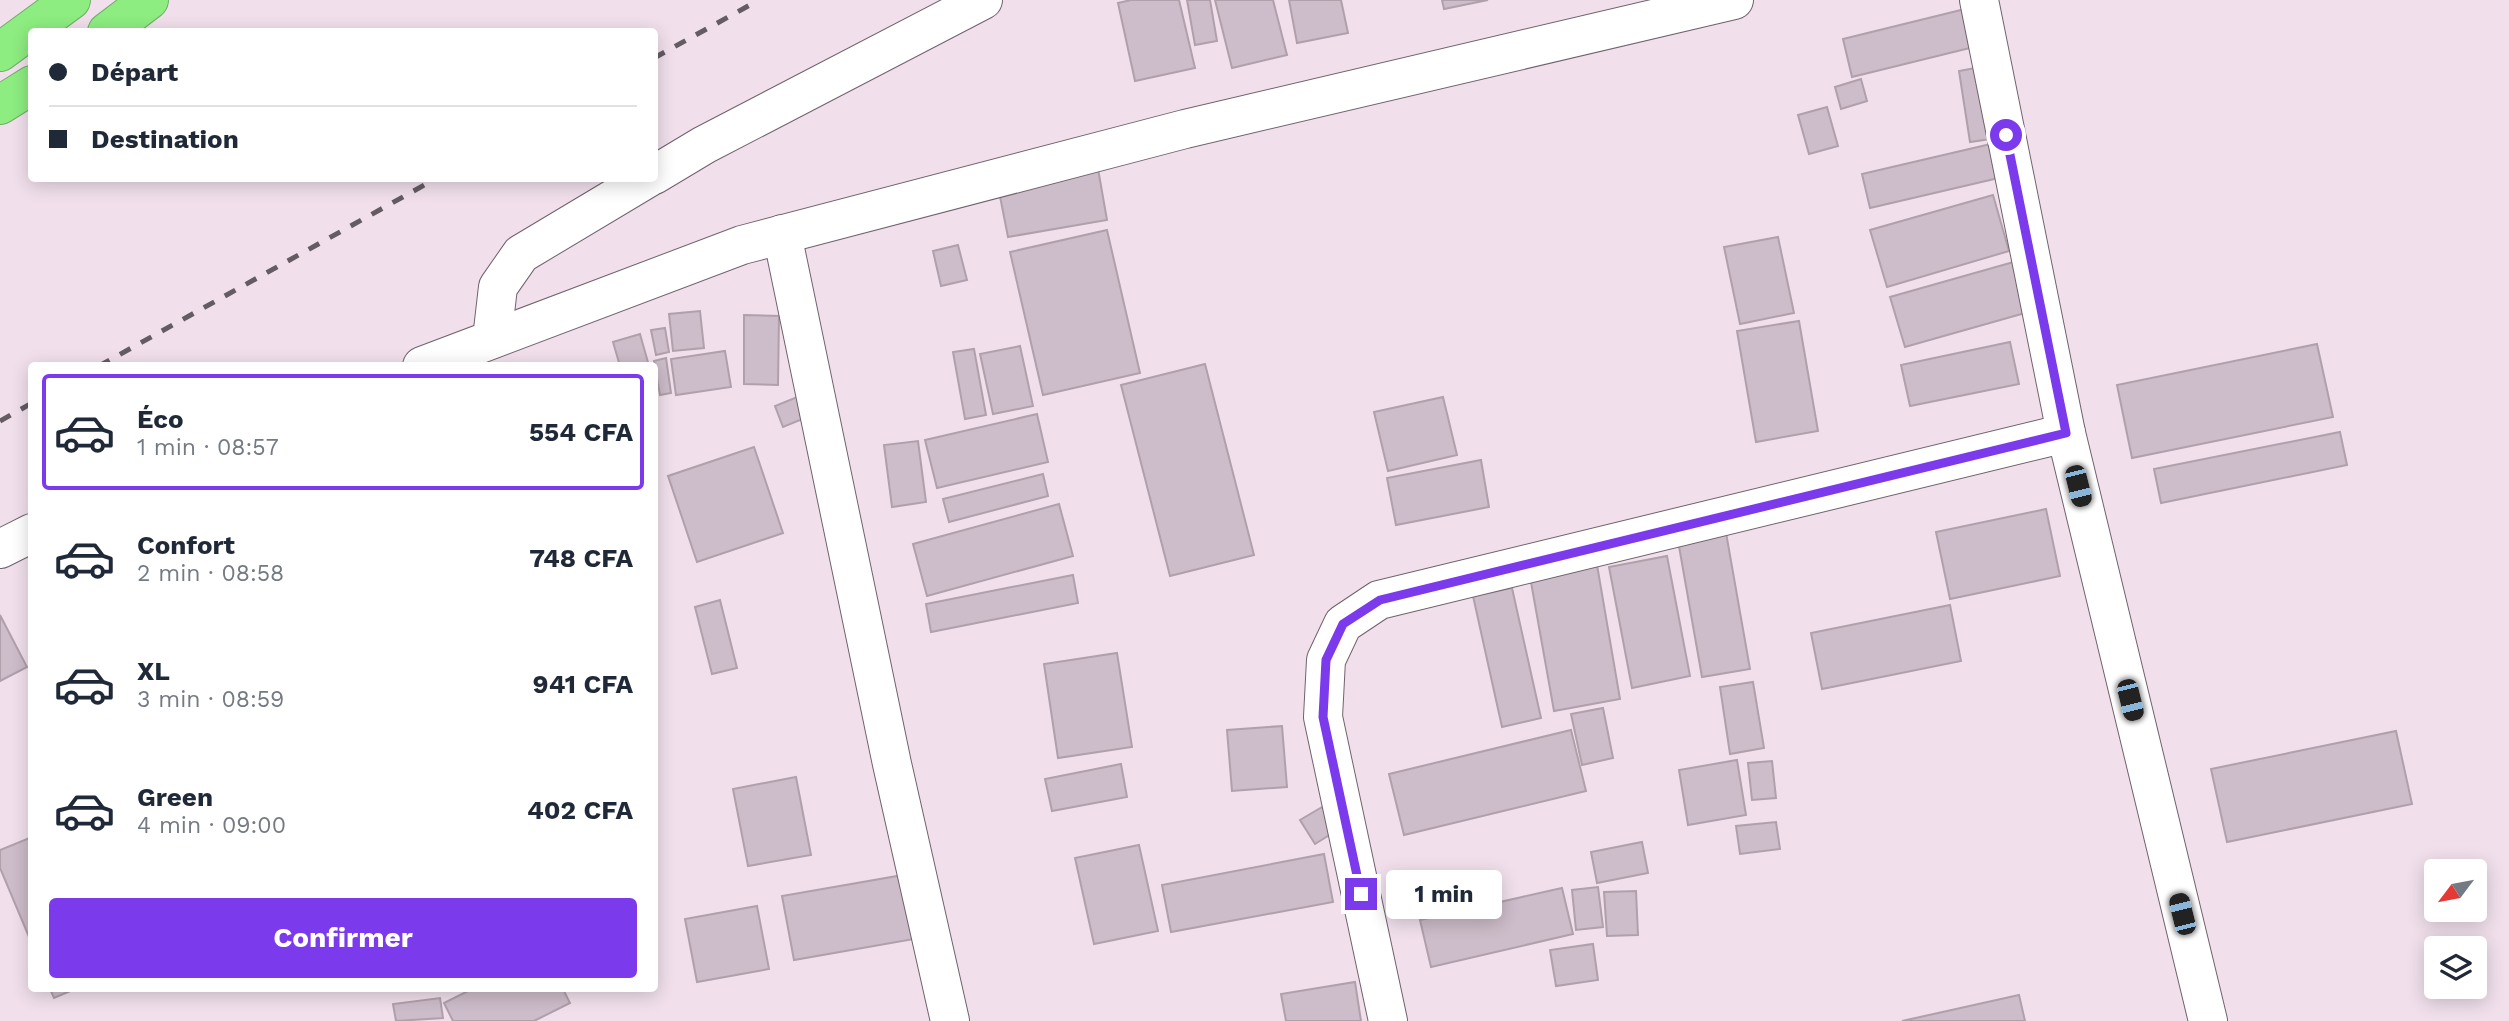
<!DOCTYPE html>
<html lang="fr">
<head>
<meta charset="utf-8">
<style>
  :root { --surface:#fff; --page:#f2f2f3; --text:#1f2937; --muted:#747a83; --line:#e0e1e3; --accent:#7c3aed }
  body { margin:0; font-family:"Work Sans",sans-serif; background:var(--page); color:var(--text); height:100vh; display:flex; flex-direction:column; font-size:26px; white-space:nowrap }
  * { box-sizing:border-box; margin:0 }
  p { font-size:23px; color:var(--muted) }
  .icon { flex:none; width:38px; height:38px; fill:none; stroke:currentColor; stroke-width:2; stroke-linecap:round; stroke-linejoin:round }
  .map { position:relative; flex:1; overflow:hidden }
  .details { position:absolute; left:28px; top:362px; width:630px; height:630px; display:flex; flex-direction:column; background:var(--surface); border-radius:7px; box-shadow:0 4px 18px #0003 }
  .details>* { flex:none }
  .banner { position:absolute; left:28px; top:28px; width:630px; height:154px; border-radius:7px; box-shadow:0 4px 18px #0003; display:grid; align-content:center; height:154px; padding:0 21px; background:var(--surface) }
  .needle { width:46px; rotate:238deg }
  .fabs { position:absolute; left:2424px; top:859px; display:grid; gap:14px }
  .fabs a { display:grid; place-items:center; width:63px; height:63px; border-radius:7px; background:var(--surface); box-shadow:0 4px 18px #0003; font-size:35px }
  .end { position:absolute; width:32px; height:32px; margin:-16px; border:9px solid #7c3aed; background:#fff; box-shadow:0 0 0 4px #fff }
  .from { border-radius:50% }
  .bubble { position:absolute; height:49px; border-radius:7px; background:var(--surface); box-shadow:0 4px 18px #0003; font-size:23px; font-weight:700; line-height:49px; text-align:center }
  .car { position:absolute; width:21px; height:42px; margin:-21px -10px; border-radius:9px; box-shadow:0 0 5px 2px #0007; background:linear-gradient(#222 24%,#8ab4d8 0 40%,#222 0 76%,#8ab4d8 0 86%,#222 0) }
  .banner b { display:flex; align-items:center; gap:24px; height:66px; font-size:26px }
  .banner b+b { border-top:2px solid var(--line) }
  .banner i { width:18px; height:18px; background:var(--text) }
  ul { padding:12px 0 0; list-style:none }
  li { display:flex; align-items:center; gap:21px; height:116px; margin:0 14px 10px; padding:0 7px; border:4px solid transparent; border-radius:7px }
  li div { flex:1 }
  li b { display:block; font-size:26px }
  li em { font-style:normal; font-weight:700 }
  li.current { border-color:var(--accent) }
  li>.icon { width:63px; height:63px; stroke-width:1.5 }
  .action { display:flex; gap:14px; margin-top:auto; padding:14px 21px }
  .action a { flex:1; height:80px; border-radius:7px; background:var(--accent); color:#fff; font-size:28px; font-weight:700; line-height:80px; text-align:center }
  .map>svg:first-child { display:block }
  .building { fill:#cdbcc9; stroke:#b0a0ac; stroke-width:2 }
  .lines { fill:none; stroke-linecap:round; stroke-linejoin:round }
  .street-casing { stroke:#70626d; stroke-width:40 }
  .highway-casing { stroke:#72ae69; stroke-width:40 }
  .street { stroke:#fff; stroke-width:38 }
  .highway { stroke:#8ded80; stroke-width:38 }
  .rail { stroke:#655c63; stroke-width:5; stroke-dasharray:12 12; stroke-linecap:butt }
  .route { stroke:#7c3aed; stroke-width:9 }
</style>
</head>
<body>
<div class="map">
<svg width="2509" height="1021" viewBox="0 0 2509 1021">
  <rect width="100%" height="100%" fill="#f1e0ec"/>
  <!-- building -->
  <g class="building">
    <path d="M 1131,0 L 1179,0 L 1195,68 L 1135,81 L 1118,3 Z"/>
    <path d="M 1187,0 L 1210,0 L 1217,41 L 1195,45 Z"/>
    <path d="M 1215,0 L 1273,0 L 1287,55 L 1232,68 Z"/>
    <path d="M 1289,0 L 1341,0 L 1348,33 L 1297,43 Z"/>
    <path d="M 1442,0 L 1488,0 L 1444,9 Z"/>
    <path d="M 1965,9 L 1974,47 L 1852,77 L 1843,39 Z"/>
    <path d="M 1986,66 L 1998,138 L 1970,142 L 1959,71 Z"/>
    <path d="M 1861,79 L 1867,101 L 1841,109 L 1835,87 Z"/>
    <path d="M 1827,107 L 1838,146 L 1809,154 L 1798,115 Z"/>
    <path d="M 1995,143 L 2003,177 L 1870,208 L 1862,174 Z"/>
    <path d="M 1097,163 L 1107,220 L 1008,237 L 997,181 Z"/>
    <path d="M 1993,195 L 2009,251 L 1887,287 L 1870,230 Z"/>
    <path d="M 1107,230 L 1140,373 L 1043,395 L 1010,252 Z"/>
    <path d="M 1778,237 L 1794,313 L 1740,324 L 1724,247 Z"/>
    <path d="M 958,245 L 967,280 L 941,286 L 933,251 Z"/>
    <path d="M 2017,261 L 2032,311 L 1905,347 L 1890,297 Z"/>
    <path d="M 700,311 L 704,348 L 673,351 L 669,314 Z"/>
    <path d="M 744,315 L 779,316 L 778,385 L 744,384 Z"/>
    <path d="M 1799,321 L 1818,431 L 1756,442 L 1737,331 Z"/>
    <path d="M 665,328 L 669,352 L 656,355 L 651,330 Z"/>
    <path d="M 640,334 L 649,366 L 620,366 L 613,342 Z"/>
    <path d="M 2010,342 L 2019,384 L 1910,406 L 1901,365 Z"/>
    <path d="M 2317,344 L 2333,417 L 2132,458 L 2117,385 Z"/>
    <path d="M 1020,346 L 1033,406 L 993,414 L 980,354 Z"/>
    <path d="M 974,349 L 986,415 L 965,419 L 953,352 Z"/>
    <path d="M 725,351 L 731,387 L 676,395 L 671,359 Z"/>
    <path d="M 666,358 L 671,393 L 660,395 L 654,361 Z"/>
    <path d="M 1205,364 L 1254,555 L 1170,576 L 1121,385 Z"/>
    <path d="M 807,393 L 815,414 L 783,427 L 775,406 Z"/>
    <path d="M 1443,397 L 1457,455 L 1388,471 L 1374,412 Z"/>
    <path d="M 1037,414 L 1048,462 L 937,488 L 925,440 Z"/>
    <path d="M 2340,432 L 2347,465 L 2161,503 L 2154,469 Z"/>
    <path d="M 918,441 L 926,502 L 892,507 L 884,445 Z"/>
    <path d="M 754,447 L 783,533 L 697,562 L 668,476 Z"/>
    <path d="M 1481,460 L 1489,507 L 1396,525 L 1387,478 Z"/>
    <path d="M 1043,474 L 1048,496 L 949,522 L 943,499 Z"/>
    <path d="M 1059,504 L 1073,556 L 927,596 L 913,544 Z"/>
    <path d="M 2046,509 L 2060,576 L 1950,599 L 1936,532 Z"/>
    <path d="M 1725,527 L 1750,669 L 1702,677 L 1677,535 Z"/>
    <path d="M 1667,556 L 1690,676 L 1632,688 L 1609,567 Z"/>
    <path d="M 1596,559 L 1620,699 L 1554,711 L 1529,571 Z"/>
    <path d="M 1073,575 L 1078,603 L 931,632 L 926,604 Z"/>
    <path d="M 1512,588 L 1541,718 L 1502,727 L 1473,596 Z"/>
    <path d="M 720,600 L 737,668 L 712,674 L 695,607 Z"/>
    <path d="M 1950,605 L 1961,661 L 1822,689 L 1811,633 Z"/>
    <path d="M 0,615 L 27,667 L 0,681 Z"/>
    <path d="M 1117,653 L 1132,747 L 1058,758 L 1044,664 Z"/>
    <path d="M 1753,682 L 1764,748 L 1730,754 L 1720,687 Z"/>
    <path d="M 1603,708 L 1613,758 L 1582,765 L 1571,714 Z"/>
    <path d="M 1282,726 L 1287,787 L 1232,791 L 1227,730 Z"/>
    <path d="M 1571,730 L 1586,791 L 1404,835 L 1389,774 Z"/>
    <path d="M 2396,731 L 2412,804 L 2227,842 L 2211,769 Z"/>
    <path d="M 1737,760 L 1746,815 L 1688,825 L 1679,770 Z"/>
    <path d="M 1772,761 L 1776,798 L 1752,800 L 1748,763 Z"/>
    <path d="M 1121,764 L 1127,797 L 1052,811 L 1045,779 Z"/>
    <path d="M 796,777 L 811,855 L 748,866 L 733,789 Z"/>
    <path d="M 1322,807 L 1336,831 L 1315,844 L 1300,820 Z"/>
    <path d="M 1776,822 L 1780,849 L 1740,854 L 1736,826 Z"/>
    <path d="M 32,837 L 32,944 L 0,868 L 0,850 Z"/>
    <path d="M 1642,842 L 1648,873 L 1597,883 L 1591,852 Z"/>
    <path d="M 1139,845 L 1158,931 L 1094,944 L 1075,858 Z"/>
    <path d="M 1324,854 L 1333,902 L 1171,932 L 1162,885 Z"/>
    <path d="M 903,875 L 914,939 L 794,960 L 782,896 Z"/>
    <path d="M 1598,887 L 1603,927 L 1576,930 L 1572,890 Z"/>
    <path d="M 1562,888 L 1573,934 L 1431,967 L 1420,920 Z"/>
    <path d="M 1636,891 L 1638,935 L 1607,936 L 1604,892 Z"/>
    <path d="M 757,906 L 769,969 L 697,982 L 685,919 Z"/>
    <path d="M 1593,944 L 1598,980 L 1556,986 L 1550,950 Z"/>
    <path d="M 1355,982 L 1361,1021 L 1286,1021 L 1281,994 Z"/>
    <path d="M 50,989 L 75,989 L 54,998 Z"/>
    <path d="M 472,989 L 563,989 L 570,1003 L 534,1021 L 453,1021 L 444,1003 Z"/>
    <path d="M 2019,995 L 2025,1021 L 1902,1021 Z"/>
    <path d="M 440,998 L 443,1018 L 396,1021 L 393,1004 Z"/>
  </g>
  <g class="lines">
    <defs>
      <g id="street">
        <path d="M 1979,0 L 2066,433 L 2208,1021"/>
        <path d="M 654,175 L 704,145 L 983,0"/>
        <path d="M 782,234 L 892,764 L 950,1021"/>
        <path d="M 492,339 L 498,287 L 521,254 L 648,178"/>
        <path d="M 422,366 L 742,245 L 1185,129 L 1734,0"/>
        <path d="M 0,549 L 32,533"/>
        <path d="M 1388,1021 L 1323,717 L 1326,660 L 1343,624 L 1379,600 L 2066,433"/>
      </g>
      <g id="highway">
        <path d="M 107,32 L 149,0"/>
        <path d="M 0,52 L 71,0"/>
        <path d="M 0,105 L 32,85"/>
      </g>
    </defs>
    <!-- street casing -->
    <use href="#street" class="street-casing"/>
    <!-- highway casing -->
    <use href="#highway" class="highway-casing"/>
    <!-- street -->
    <use href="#street" class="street"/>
    <!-- highway -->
    <use href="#highway" class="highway"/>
    <!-- rail -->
    <g class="rail">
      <path d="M 654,58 L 759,0"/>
      <path d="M 99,366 L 437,178"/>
      <path d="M 0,421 L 32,403"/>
    </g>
  </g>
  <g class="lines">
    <!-- route -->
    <path class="route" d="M 1361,894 L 1323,717 L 1326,660 L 1343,624 L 1380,600 L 2066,433 L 2006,135"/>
  </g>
</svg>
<div class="fabs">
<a><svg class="needle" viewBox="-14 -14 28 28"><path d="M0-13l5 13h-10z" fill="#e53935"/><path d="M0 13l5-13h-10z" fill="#747a83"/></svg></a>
<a><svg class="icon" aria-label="layers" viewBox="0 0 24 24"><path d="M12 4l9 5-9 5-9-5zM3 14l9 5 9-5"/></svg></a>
</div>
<i class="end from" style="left:2006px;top:135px"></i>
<i class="end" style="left:1361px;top:894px"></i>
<div class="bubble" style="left:1386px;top:870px;width:116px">1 min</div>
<i class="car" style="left:2078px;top:486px;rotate:166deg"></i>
<i class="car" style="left:2130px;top:700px;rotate:166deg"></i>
<i class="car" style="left:2182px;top:914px;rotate:346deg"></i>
<div class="banner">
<b><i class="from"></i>Départ</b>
<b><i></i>Destination</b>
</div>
<section class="details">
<ul>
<li class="current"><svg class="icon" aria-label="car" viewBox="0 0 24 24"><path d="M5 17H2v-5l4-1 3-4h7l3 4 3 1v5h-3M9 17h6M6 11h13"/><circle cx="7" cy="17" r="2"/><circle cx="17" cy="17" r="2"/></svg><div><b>Éco</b><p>1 min · 08:57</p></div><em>554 CFA</em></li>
<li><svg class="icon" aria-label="car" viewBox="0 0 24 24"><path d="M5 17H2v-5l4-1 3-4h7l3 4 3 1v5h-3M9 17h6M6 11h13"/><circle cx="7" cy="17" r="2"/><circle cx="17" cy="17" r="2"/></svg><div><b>Confort</b><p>2 min · 08:58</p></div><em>748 CFA</em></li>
<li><svg class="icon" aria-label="car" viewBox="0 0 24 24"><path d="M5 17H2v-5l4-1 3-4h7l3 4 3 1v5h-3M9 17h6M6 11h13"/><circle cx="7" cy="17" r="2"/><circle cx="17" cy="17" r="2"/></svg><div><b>XL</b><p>3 min · 08:59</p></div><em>941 CFA</em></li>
<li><svg class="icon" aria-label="car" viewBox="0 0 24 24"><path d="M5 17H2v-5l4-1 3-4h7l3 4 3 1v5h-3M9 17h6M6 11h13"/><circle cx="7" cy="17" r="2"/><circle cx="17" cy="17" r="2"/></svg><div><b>Green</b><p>4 min · 09:00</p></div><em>402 CFA</em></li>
</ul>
<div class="action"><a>Confirmer</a></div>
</section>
</div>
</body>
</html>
